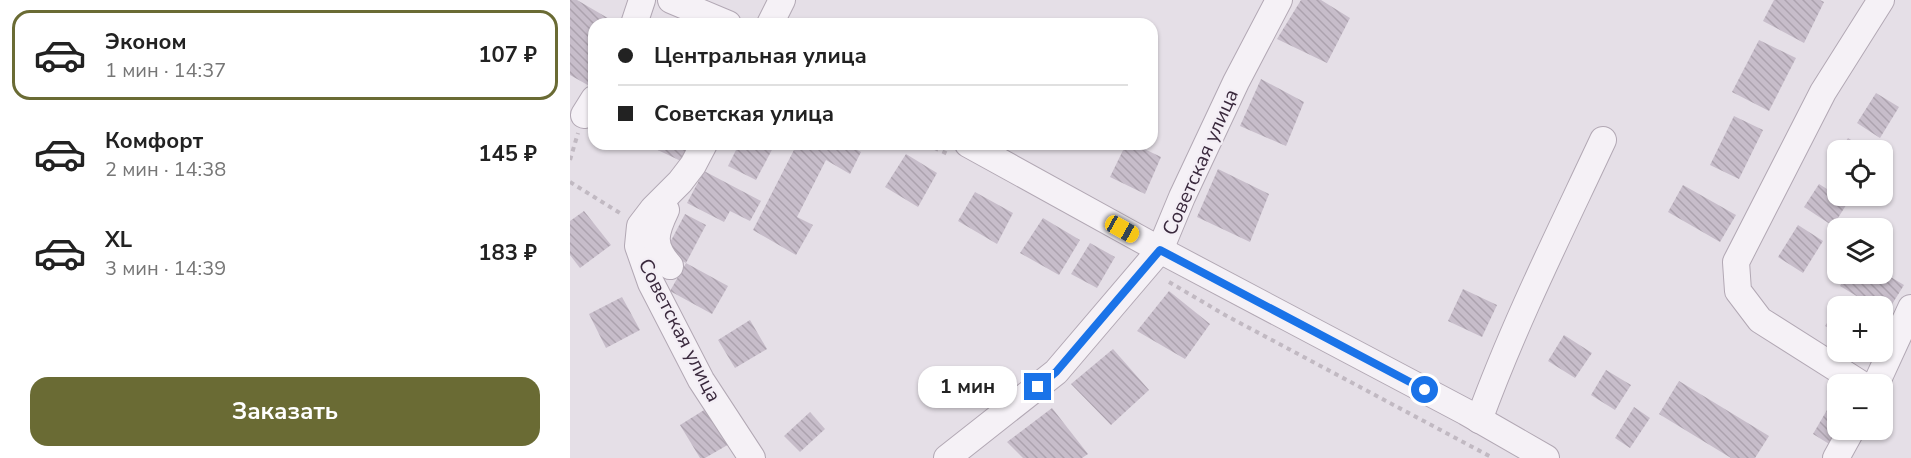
<!DOCTYPE html>
<html lang="ru">
<head>
<meta charset="utf-8">
<style>
  :root { --surface:#fff; --page:#f6f6f6; --text:#222; --muted:#767676; --line:#e0e0e0; --accent:#6a6b34 }
  body { margin:0; font-family:"Nunito Sans",sans-serif; background:var(--page); color:var(--text); height:100vh; display:flex; flex-direction:column; font-size:22px; white-space:nowrap }
  * { box-sizing:border-box; margin:0 }
  p { font-size:20px; color:var(--muted) }
  .icon { flex:none; width:33px; height:33px; fill:none; stroke:currentColor; stroke-width:2; stroke-linecap:round; stroke-linejoin:round }
  .map { position:relative; flex:1; overflow:hidden }
  .side { display:flex; flex-direction:column; background:var(--surface); width:570px }
  .side>* { flex:none }
  .banner { position:absolute; left:18px; top:18px; width:570px; height:132px; border-radius:18px; box-shadow:0 2px 4px #0004; display:grid; align-content:center; height:132px; padding:0 30px; background:var(--surface) }
  .controls { position:absolute; left:1257px; top:140px; display:grid; gap:12px }
  .controls a { display:grid; place-items:center; width:66px; height:66px; border-radius:12px; background:var(--surface); box-shadow:0 2px 4px #0004; font-size:30px }
  .end { position:absolute; width:27px; height:27px; margin:-14px; border:8px solid #1a73e8; background:#fff; box-shadow:0 0 0 3px #fff }
  .from { border-radius:50% }
  .bubble { position:absolute; height:42px; border-radius:18px; background:var(--surface); box-shadow:0 2px 4px #0004; font-size:20px; font-weight:700; line-height:42px; text-align:center }
  .car { position:absolute; width:18px; height:36px; margin:-18px -9px; border-radius:8px; box-shadow:0 0 4px 2px #0007; background:linear-gradient(#f5c518 24%,#345 0 40%,#f5c518 0 76%,#345 0 86%,#f5c518 0) }
  .banner b { display:flex; align-items:center; gap:21px; height:57px; font-size:22px }
  .banner b+b { border-top:2px solid var(--line) }
  .banner i { width:15px; height:15px; background:var(--text) }
  ul { padding:10px 0 0; list-style:none }
  li { display:flex; align-items:center; gap:18px; height:90px; margin:0 12px 9px; padding:0 18px; border:3px solid transparent; border-radius:18px }
  li div { flex:1 }
  li b { display:block; font-size:22px }
  li em { font-style:normal; font-weight:700 }
  li.on { border-color:var(--accent) }
  li>.icon { width:54px; height:54px; stroke-width:1.5 }
  .action { display:flex; gap:12px; margin-top:auto; padding:12px 30px }
  .action a { flex:1; height:69px; border-radius:18px; background:var(--accent); color:#fff; font-size:24px; font-weight:700; line-height:69px; text-align:center }
  main { display:flex; flex:1; min-height:0 }
  .map>svg:first-child { display:block }
  .building { fill:url(#building-back-hatch) }
  .lines { fill:none; stroke-linecap:round; stroke-linejoin:round }
  .minor-casing { stroke:#b2a8b4; stroke-width:28 }
  .path { stroke:#c1b9c2; stroke-width:4; stroke-dasharray:4.5 4.5; stroke-linecap:butt }
  .minor { stroke:#f5f1f6; stroke-width:26 }
  .route { stroke:#1a73e8; stroke-width:8 }
  .labels { text-anchor:middle; stroke-width:5; stroke-linejoin:round; paint-order:stroke }
  .street-label { font-size:20px; fill:#3a293d; stroke:#f3eef5 }
</style>
</head>
<body>
<main>
<section class="side">
<ul>
<li class="on"><svg class="icon" aria-label="car" viewBox="0 0 24 24"><path d="M5 17H2v-5l4-1 3-4h7l3 4 3 1v5h-3M9 17h6M6 11h13"/><circle cx="7" cy="17" r="2"/><circle cx="17" cy="17" r="2"/></svg><div><b>Эконом</b><p>1 мин · 14:37</p></div><em>107 ₽</em></li>
<li><svg class="icon" aria-label="car" viewBox="0 0 24 24"><path d="M5 17H2v-5l4-1 3-4h7l3 4 3 1v5h-3M9 17h6M6 11h13"/><circle cx="7" cy="17" r="2"/><circle cx="17" cy="17" r="2"/></svg><div><b>Комфорт</b><p>2 мин · 14:38</p></div><em>145 ₽</em></li>
<li><svg class="icon" aria-label="car" viewBox="0 0 24 24"><path d="M5 17H2v-5l4-1 3-4h7l3 4 3 1v5h-3M9 17h6M6 11h13"/><circle cx="7" cy="17" r="2"/><circle cx="17" cy="17" r="2"/></svg><div><b>XL</b><p>3 мин · 14:39</p></div><em>183 ₽</em></li>
</ul>
<div class="action"><a>Заказать</a></div>
</section>
<div class="map">
<svg width="1341" height="458" viewBox="0 0 1341 458">
  <defs>
    <pattern id="building-back-hatch" width="6" height="6" patternUnits="userSpaceOnUse" patternTransform="scale(1.5)"><rect width="6" height="6" fill="#c7bdca"/><path d="M-1 5l2 2M0 0l6 6M5-1l2 2" fill="none" stroke="#aca2ae"/></pattern>
  </defs>
  <rect width="100%" height="100%" fill="#e5dfe7"/>
  <!-- building -->
  <g class="building">
    <path d="M 0,0 L 7,0 L 48,24 L 24,24 L 23,88 L 0,75 Z"/>
    <path d="M 731,0 L 751,0 L 780,18 L 757,63 L 707,39 Z"/>
    <path d="M 1204,0 L 1250,0 L 1254,2 L 1234,43 L 1193,21 Z"/>
    <path d="M 1189,40 L 1226,58 L 1199,111 L 1162,92 Z"/>
    <path d="M 691,79 L 734,102 L 716,146 L 670,126 Z"/>
    <path d="M 1306,93 L 1329,107 L 1310,138 L 1287,123 Z"/>
    <path d="M 1164,116 L 1193,130 L 1169,179 L 1140,165 Z"/>
    <path d="M 1278,138 L 1297,150 L 1270,150 Z"/>
    <path d="M 75,144 L 122,144 L 113,162 Z"/>
    <path d="M 169,144 L 205,144 L 186,180 L 158,166 Z"/>
    <path d="M 227,144 L 276,144 L 291,152 L 280,174 L 256,160 L 227,217 L 243,225 L 226,255 L 183,230 Z"/>
    <path d="M 556,144 L 564,144 L 591,157 L 575,194 L 540,177 Z"/>
    <path d="M 336,154 L 367,173 L 348,207 L 315,187 Z"/>
    <path d="M 648,169 L 699,194 L 680,242 L 627,217 Z"/>
    <path d="M 134,171 L 191,201 L 180,221 L 160,211 L 154,222 L 117,203 Z"/>
    <path d="M 1249,184 L 1278,202 L 1263,226 L 1234,207 Z"/>
    <path d="M 1113,185 L 1166,215 L 1150,242 L 1098,212 Z"/>
    <path d="M 405,192 L 443,213 L 427,244 L 388,221 Z"/>
    <path d="M 14,211 L 41,245 L 10,268 L 0,255 L 0,221 Z"/>
    <path d="M 115,214 L 136,225 L 116,263 L 95,252 Z"/>
    <path d="M 473,218 L 510,240 L 489,275 L 450,253 Z"/>
    <path d="M 1228,225 L 1253,241 L 1233,273 L 1208,257 Z"/>
    <path d="M 520,243 L 545,257 L 527,288 L 501,274 Z"/>
    <path d="M 116,263 L 158,286 L 142,314 L 100,291 Z"/>
    <path d="M 1278,273 L 1314,273 L 1334,285 L 1316,314 L 1312,312 L 1312,306 L 1303,306 L 1270,286 Z"/>
    <path d="M 893,289 L 927,305 L 912,337 L 878,321 Z"/>
    <path d="M 599,291 L 640,324 L 615,359 L 567,331 Z"/>
    <path d="M 52,297 L 70,330 L 36,348 L 19,314 Z"/>
    <path d="M 1268,306 L 1268,334 L 1255,326 Z"/>
    <path d="M 180,320 L 197,349 L 165,368 L 148,340 Z"/>
    <path d="M 994,335 L 1022,353 L 1005,378 L 978,361 Z"/>
    <path d="M 543,349 L 579,390 L 541,425 L 501,384 Z"/>
    <path d="M 1036,370 L 1061,385 L 1045,410 L 1021,395 Z"/>
    <path d="M 1109,381 L 1199,436 L 1185,458 L 1161,458 L 1089,414 Z"/>
    <path d="M 139,407 L 161,443 L 135,458 L 130,458 L 110,425 Z"/>
    <path d="M 1064,407 L 1080,418 L 1060,448 L 1045,438 Z"/>
    <path d="M 482,408 L 518,454 L 512,458 L 453,458 L 437,442 Z"/>
    <path d="M 1257,410 L 1268,416 L 1264,447 L 1243,434 Z"/>
    <path d="M 240,412 L 255,429 L 230,452 L 214,436 Z"/>
  </g>
  <g class="lines">
    <defs>
      <g id="minor">
        <path d="M 101,0 L 158,24"/>
        <path d="M 64,24 L 72,0"/>
        <path d="M 200,24 L 212,0"/>
        <path d="M 14,115 L 24,99"/>
        <path d="M 134,144 L 123,165 L 110,182 L 83,209 L 70,226 L 68,246 L 81,283 L 131,380 L 182,458"/>
        <path d="M 398,144 L 590,250 L 896,412 L 976,458"/>
        <path d="M 96,210 C 85,233 81,245 100,266"/>
        <path d="M 1291,384 L 1190,320 L 1168,291 L 1166,262 L 1253,92 L 1311,0"/>
        <path d="M 1306,384 L 1341,308"/>
        <path d="M 909,420 C 944,324 990,232 1033,140"/>
        <path d="M 377,458 L 486,372 L 590,250 L 612,197 L 666,82 L 709,0"/>
        <path d="M 1266,458 L 1282,429"/>
      </g>
    </defs>
    <!-- minor casing -->
    <use href="#minor" class="minor-casing"/>
    <!-- path -->
    <g class="path">
      <path d="M 356,144 L 380,155"/>
      <path d="M 0,160 L 8,133"/>
      <path d="M 0,182 L 53,215"/>
      <path d="M 599,282 L 655,315 L 923,458"/>
    </g>
    <!-- minor -->
    <use href="#minor" class="minor"/>
  </g>
  <g class="lines">
    <!-- route -->
    <path class="route" d="M 468,387 L 486,372 L 590,250 L 855,390"/>
  </g>
  <g class="labels">
    <!-- street labels -->
    <g class="street-label">
      <text transform="translate(630 162) rotate(-66)" y="7">Советская улица</text>
      <text transform="translate(110 330) rotate(63)" y="7">Советская улица</text>
    </g>
  </g>
</svg>
<div class="controls">
<a><svg class="icon" aria-label="locate" viewBox="0 0 24 24"><circle cx="12" cy="12" r="6"/><path d="M12 2v4M12 18v4M2 12h4M18 12h4"/></svg></a>
<a><svg class="icon" aria-label="layers" viewBox="0 0 24 24"><path d="M12 4l9 5-9 5-9-5zM3 14l9 5 9-5"/></svg></a>
<a>+</a>
<a>−</a>
</div>
<i class="end from" style="left:855px;top:390px"></i>
<i class="end" style="left:468px;top:387px"></i>
<div class="bubble" style="left:348px;top:366px;width:99px">1 мин</div>
<i class="car" style="left:552px;top:229px;rotate:119deg"></i>
<div class="banner">
<b><i class="from"></i>Центральная улица</b>
<b><i></i>Советская улица</b>
</div>
</div>
</main>
</body>
</html>
